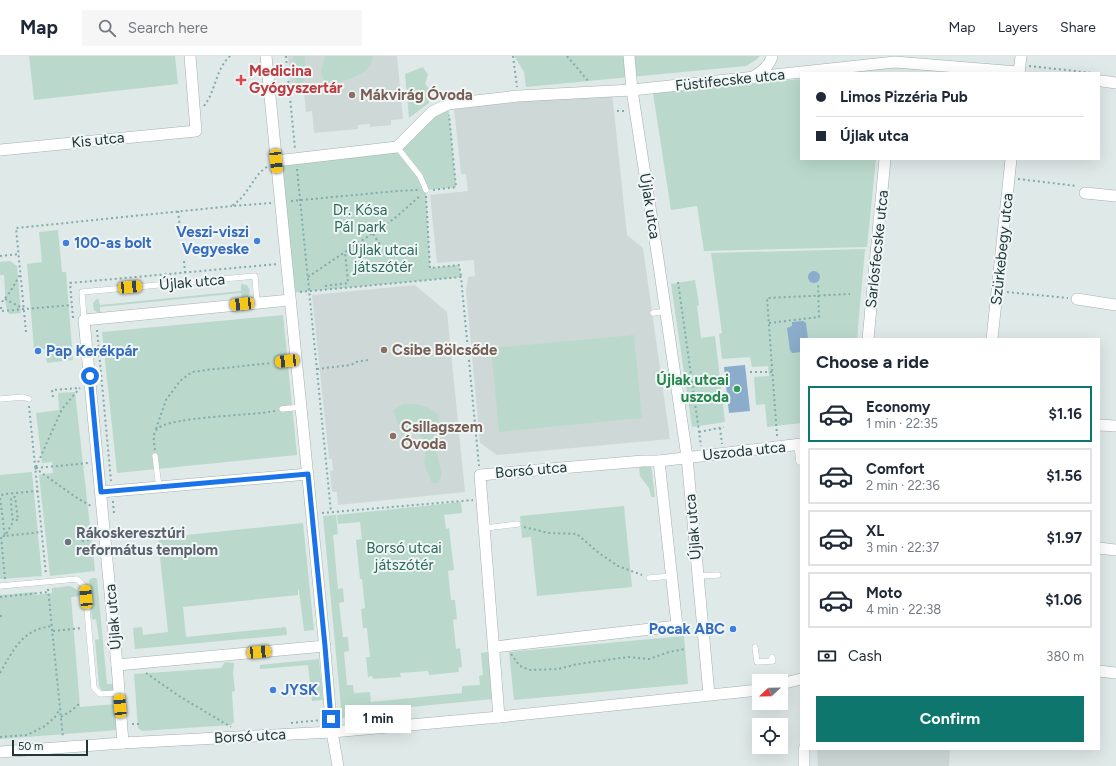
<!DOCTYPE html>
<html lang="en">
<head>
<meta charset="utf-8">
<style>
  :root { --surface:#fff; --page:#f6f6f7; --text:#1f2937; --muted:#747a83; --line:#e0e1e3; --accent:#0f766e }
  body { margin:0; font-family:Figtree,sans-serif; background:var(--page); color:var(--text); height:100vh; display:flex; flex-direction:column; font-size:15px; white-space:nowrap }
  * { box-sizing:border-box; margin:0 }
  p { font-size:13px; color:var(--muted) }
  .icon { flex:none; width:22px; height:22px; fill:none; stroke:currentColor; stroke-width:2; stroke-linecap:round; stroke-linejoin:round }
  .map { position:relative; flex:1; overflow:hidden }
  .panel { position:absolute; left:800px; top:282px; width:300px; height:412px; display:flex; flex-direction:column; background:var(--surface); border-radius:0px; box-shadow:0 4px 16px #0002 }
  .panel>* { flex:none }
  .guide { position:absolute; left:800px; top:16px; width:300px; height:88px; border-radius:0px; box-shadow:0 4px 16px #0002; display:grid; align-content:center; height:88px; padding:0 16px; background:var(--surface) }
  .needle { width:26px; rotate:248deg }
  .controls { position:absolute; left:752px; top:618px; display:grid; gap:8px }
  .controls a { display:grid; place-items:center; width:36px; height:36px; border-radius:0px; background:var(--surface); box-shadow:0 4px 16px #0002; font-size:20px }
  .scale { position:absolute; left:12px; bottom:10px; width:76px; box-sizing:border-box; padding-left:4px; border:2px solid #223738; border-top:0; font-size:11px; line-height:14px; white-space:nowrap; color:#223738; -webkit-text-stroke:3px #eff6f5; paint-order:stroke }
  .end { position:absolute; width:18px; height:18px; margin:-9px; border:5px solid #1a73e8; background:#fff; box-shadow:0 0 0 2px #fff }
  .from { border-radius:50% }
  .bubble { position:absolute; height:28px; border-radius:0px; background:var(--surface); box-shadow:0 4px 16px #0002; font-size:13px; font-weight:700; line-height:28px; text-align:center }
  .car { position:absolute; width:12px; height:24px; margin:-12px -6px; border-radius:5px; box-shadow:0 0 3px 1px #0007; background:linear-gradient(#f5c518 24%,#345 0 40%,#f5c518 0 76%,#345 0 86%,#f5c518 0) }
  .guide b { display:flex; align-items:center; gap:14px; height:38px; font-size:15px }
  .guide b+b { border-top:1px solid var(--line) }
  .guide i { width:10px; height:10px; background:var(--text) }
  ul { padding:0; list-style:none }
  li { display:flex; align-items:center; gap:12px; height:56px; margin:0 8px 6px; padding:0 8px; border:2px solid var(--line); border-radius:0px }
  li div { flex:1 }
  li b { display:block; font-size:15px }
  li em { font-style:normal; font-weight:700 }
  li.selected { border-color:var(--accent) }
  li>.icon { width:36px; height:36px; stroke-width:1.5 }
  h2 { padding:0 16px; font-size:18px; line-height:48px }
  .pay { display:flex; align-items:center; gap:10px; height:44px; padding:0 16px; font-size:15px }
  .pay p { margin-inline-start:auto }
  .cta { display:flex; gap:8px; margin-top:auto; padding:8px 16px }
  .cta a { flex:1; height:46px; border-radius:0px; background:var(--accent); color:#fff; font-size:16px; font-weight:700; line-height:46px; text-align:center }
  header { display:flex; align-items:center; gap:24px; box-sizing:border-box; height:56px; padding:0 20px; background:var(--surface); border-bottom:1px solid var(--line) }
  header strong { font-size:19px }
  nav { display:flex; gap:22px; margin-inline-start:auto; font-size:14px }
  .search { width:280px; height:36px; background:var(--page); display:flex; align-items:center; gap:10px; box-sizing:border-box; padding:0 14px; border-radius:0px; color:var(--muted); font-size:15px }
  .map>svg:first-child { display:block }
  .built { fill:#ced9d7 }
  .green { fill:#bad9cc }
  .water { fill:#8baccb }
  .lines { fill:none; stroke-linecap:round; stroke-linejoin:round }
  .lane-casing { stroke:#a3b0b0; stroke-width:6 }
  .street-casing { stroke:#a3b0b0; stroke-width:12 }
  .path { stroke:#82aaaa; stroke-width:2; stroke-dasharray:2 3; stroke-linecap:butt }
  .lane { stroke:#fff; stroke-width:5.5 }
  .street { stroke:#fff; stroke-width:11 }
  .route { stroke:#1a73e8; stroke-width:5 }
  .health-dot { fill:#e0444e; stroke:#eff6f5; stroke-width:1.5 }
  .education-dot { fill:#8d6e63; stroke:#eff6f5; stroke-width:1.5 }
  .shop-dot { fill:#3f7fe0; stroke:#eff6f5; stroke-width:1.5 }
  .leisure-dot { fill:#2e9e5b; stroke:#eff6f5; stroke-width:1.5 }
  .worship-dot { fill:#6b7280; stroke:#eff6f5; stroke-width:1.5 }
  .labels { text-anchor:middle; stroke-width:4; stroke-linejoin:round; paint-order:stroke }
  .health-label { font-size:15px; font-weight:bold; fill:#be3a42; stroke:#eff6f5; text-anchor:start }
  .street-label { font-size:15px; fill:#223738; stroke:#eff6f5 }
  .education-label { font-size:15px; font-weight:bold; fill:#785e54; stroke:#eff6f5; text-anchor:start }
  .park-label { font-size:15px; fill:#2f6b5a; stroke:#eff6f5 }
  .shop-label { font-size:15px; font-weight:bold; fill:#366cbe; stroke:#eff6f5; text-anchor:start }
  .leisure-label { font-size:15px; font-weight:bold; fill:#27864d; stroke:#eff6f5; text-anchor:end }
  .worship-label { font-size:15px; font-weight:bold; fill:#5b616d; stroke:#eff6f5; text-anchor:start }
</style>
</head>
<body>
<header>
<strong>Map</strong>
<div class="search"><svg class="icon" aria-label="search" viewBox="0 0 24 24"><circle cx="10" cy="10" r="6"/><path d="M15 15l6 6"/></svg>Search here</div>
<nav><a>Map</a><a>Layers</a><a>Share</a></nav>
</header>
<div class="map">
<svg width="1116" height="710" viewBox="0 0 1116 710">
  <rect width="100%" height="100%" fill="#dfe9e8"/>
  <!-- built -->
  <g class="built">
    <path d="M 288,0 L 397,0 L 403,63 L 391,64 L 391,69 L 370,71 L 370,68 L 358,69 L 358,73 L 314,77 L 312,55 L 306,56 L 304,36 L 291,37 Z"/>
    <path d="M 612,36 L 627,179 L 643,192 L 670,383 L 497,399 L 480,387 L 466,234 L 468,221 L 475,220 L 474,204 L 437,207 L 430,139 L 468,135 L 466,118 L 461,118 L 454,53 Z"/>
    <path d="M 415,229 L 447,256 L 465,436 L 338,449 L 337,436 L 332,436 L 330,415 L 333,414 L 332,403 L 329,403 L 312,239 Z"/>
    <path d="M 817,693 L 950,693 L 949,710 L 818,710 Z"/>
  </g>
  <!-- green -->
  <g class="green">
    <path d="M 29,0 L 175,0 L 178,28 L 34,44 Z"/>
    <path d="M 293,0 L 305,0 L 304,24 L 301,30 L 295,29 L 296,15 Z"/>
    <path d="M 325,0 L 373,0 C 372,3 372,7 370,9 C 364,21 337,27 325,29 L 321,16 Z"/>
    <path d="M 514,0 L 760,0 L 756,4 L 746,10 L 526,31 L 524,16 Z"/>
    <path d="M 423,11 L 428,19 L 425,28 L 430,33 L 429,47 L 409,62 L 405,18 Z"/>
    <path d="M 801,23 L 801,103 L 876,103 L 867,191 L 704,195 L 697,150 L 671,154 L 653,37 Z"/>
    <path d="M 448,48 L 456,131 L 426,134 L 430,212 L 459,209 L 461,221 L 289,237 L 276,105 L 397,91 Z"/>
    <path d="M 58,174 L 62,216 L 66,216 L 73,304 L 47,307 L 45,293 L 34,293 L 27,208 L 42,206 L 39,176 Z"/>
    <path d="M 865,193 L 857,283 L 801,283 L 801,367 L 767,371 L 765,348 L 756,349 L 754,321 L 769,320 L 768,310 L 752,311 L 750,301 L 722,303 L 719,278 L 722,277 L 711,197 Z"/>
    <path d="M 10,205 L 17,210 L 21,257 L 9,258 L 6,251 L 4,219 L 0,219 L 0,206 Z"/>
    <path d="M 695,224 L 699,249 L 697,250 L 701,282 L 715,280 L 725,366 L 692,371 L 671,228 Z"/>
    <path d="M 241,228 L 247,229 L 250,235 L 248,241 L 242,244 L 241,237 L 100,251 L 100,258 L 94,254 L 93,247 L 98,242 L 100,249 L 241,235 Z"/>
    <path d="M 283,259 L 297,399 L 117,417 L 102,276 Z"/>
    <path d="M 634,279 L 642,362 L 499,376 L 491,292 Z"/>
    <path d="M 75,336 L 95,515 L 50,520 L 39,419 L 53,417 L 52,406 L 42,407 L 36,357 L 59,354 L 58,337 Z"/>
    <path d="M 403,348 C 419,348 426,348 438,359 L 439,371 L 432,382 L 441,414 L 441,421 L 438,427 L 432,427 L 424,408 L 426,390 L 420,378 L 414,376 L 409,379 L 402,379 L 393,354 Z"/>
    <path d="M 651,409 L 655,441 L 651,441 L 649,432 L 640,420 L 639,410 Z"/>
    <path d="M 32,416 L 42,520 L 0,523 L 0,419 Z"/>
    <path d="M 461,446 L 462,457 L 444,459 L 446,473 L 449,472 L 454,514 L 448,515 L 451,544 L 455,544 L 457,563 L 453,564 L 456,593 L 460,592 L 462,611 L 458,612 L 459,616 L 429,619 L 428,615 L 400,617 L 401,621 L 373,623 L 372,620 L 368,621 L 366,601 L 370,601 L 367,572 L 363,572 L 361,553 L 365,552 L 362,523 L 360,523 L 356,484 L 362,483 L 360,466 L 338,468 L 337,459 Z"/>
    <path d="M 624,450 L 632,531 L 537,540 L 531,481 L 522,482 L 520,460 Z"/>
    <path d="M 336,459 L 338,478 L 333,479 L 338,533 L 343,532 L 344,546 L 339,547 L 343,581 L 348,581 L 349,595 L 344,596 L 347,629 L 353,629 L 354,637 L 370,636 L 371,646 L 462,637 L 462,630 L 480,629 L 479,620 L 483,619 L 481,597 L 488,596 L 493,643 L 411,651 L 411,655 L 342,662 L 323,460 Z"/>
    <path d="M 303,467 L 314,574 L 304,575 L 299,534 L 298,533 L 298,539 L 183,551 L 186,581 L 286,571 L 287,579 L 135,593 L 133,572 L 142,571 L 143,579 L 168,576 L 158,482 Z"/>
    <path d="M 92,522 L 96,522 L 97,523 L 107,628 L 117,628 L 114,635 C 105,636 102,638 99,629 L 95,584 L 99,583 L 96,563 L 92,564 L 89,524 Z"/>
    <path d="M 70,530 L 76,533 L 81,540 L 71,541 L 80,651 L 116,648 L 118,674 L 0,683 L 0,539 L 35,536 L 35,539 L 52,537 L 52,532 Z"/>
    <path d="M 684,580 L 688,628 L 514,644 L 509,596 Z"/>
    <path d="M 319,603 L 323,644 L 312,645 L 308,609 L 260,613 L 260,609 Z"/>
    <path d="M 225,606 L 234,607 L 233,617 L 235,635 L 232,636 L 234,666 L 231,669 L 142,675 L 138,672 L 134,618 L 221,612 Z"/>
  </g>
  <!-- water -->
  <g class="water">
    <circle cx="814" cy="221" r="6"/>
    <path d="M 803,265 L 806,267 L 808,283 L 801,283 L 801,296 L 792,297 L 790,294 L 787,272 L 792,270 L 792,266 Z"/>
    <path d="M 745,309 L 750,355 L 729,357 L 724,311 Z"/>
  </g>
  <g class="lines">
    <defs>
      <g id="lane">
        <path d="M 397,91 L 420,120 L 426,134"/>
        <path d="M 653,257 L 666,255"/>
        <path d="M 84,264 L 82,236 L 255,220 L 257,247"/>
        <path d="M 277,306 L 296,304"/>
        <path d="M 0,343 L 23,341 L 29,343"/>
        <path d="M 282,353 L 301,351"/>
        <path d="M 797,389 L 799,406"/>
        <path d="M 155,400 L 159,431"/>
        <path d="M 485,472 L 518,468"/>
        <path d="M 698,520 L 718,519"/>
        <path d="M 649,522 L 672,520"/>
        <path d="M 0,530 L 77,523 L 85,531 L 94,632 L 100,638 L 119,637"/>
        <path d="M 755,591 L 757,606 L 773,605 L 772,601"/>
      </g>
      <g id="street">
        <path d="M 266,0 L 324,583 L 332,676 L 338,710"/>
        <path d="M 629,0 L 632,34 L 658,203 L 687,401 L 709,638"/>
        <path d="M 1019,17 L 1021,0"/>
        <path d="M 753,21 C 761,16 770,10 772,0"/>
        <path d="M 1102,25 L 1116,27"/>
        <path d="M 0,94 L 196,75 L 190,0"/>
        <path d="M 276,105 L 397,91 L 432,56 L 448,48 L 518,40 L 632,34 L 895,6 L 1019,16"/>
        <path d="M 1085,137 L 1116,140"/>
        <path d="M 1077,243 L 1116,249"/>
        <path d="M 868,283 L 885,103"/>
        <path d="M 992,283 L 1011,103"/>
        <path d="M 1099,369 L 1116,370"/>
        <path d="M 101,436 L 308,418"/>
        <path d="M 1099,492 L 1116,494"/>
        <path d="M 494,591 L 677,570 L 659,405"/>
        <path d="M 117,609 L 325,590"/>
        <path d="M 1099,615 L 1116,617"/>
        <path d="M 781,628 L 801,623"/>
        <path d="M 499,661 L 480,419 L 643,405 L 659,405 L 801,388"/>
        <path d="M 123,687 L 117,609 L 84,264 L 290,244"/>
        <path d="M 0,696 L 123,687 L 332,676 L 499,661 L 759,634"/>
        <path d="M 804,710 L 804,693"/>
      </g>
    </defs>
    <!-- lane casing -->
    <use href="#lane" class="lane-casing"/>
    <!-- street casing -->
    <use href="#street" class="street-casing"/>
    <!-- path -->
    <g class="path">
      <path d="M 286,0 L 295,93"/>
      <path d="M 513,0 L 517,31"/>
      <path d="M 567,0 L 589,26"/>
      <path d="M 1029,10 L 1093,17"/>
      <path d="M 204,50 C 216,35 215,14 230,0"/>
      <path d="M 617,55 L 626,55"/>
      <path d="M 267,111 C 257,117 253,127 246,136 C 242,142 237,146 232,150 L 271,147"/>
      <path d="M 297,113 L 331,456"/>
      <path d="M 1018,123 L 1077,130"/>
      <path d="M 433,134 L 456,131 L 449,59"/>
      <path d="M 426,140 L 430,212 L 459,209 L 461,220"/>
      <path d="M 291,145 L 397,135 L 418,134"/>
      <path d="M 178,155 L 181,181"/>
      <path d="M 373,178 L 383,193"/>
      <path d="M 0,200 L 19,198"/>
      <path d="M 184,205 L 185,217"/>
      <path d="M 308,221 L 395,162 L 421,139"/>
      <path d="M 678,226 L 701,390"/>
      <path d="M 325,230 L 348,227 L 345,196"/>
      <path d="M 300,236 L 461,221 L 479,410"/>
      <path d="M 1007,236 L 1068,242"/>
      <path d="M 5,243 L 24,253"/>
      <path d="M 2,246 L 10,236 L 21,217"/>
      <path d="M 0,252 L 2,252"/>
      <path d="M 2,255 L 72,249"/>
      <path d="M 73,262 L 70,227 L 278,208"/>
      <path d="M 769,267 L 819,261 L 818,227"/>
      <path d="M 97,274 L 111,425"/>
      <path d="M 26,276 L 16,172 L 232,150"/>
      <path d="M 317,313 L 351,309 L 356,306 L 368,304"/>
      <path d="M 750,316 L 772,316"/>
      <path d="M 53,341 L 52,334 L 79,332"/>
      <path d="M 29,350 L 46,519"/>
      <path d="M 720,372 L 722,388"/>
      <path d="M 156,373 L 166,344 L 180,325 L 192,316 L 206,314 L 271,307"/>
      <path d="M 699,376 L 724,371"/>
      <path d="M 777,380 L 767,242 L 850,238"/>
      <path d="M 155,394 C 154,387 152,378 157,373 C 171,360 251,360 275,355"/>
      <path d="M 36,411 L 62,353 L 80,332"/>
      <path d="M 35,412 L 74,440 L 91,450"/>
      <path d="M 36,412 L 89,407"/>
      <path d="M 38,435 L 4,438 L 2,439 L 0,442 L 5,480 L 42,476"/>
      <path d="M 113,445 L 114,458"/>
      <path d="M 322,457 L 473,444"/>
      <path d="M 524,471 L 549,477 L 577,478 L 599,497 L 618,510 L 642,519"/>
      <path d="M 82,485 L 94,483"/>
      <path d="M 5,523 L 1,480 L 5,480 L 13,466 C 12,458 11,450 11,442 L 15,441 L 18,464 L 13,464"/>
      <path d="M 48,533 L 63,682"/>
      <path d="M 0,541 L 48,536"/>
      <path d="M 0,560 L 2,560"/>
      <path d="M 53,575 L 82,572"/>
      <path d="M 511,598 L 520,610 L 530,614 L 558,613 L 578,608 L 628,601 L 649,603 L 669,596 L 685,593"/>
      <path d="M 0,617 C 14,593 22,573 53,570"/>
      <path d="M 146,617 L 179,640 L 231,671"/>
      <path d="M 61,661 L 71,655 L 80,647"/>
      <path d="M 291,667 L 322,664"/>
      <path d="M 132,668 L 140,668"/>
      <path d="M 0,681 L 27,679 L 45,670 L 55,661 L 60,653"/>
    </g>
    <!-- lane -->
    <use href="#lane" class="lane"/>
    <!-- street -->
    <use href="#street" class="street"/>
  </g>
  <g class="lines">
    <!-- route -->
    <path class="route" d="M 90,320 L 101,436 L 308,418 L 325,590 L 331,663"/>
  </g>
  <!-- markers -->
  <path class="health-dot" d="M239 18h4v4h4v4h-4v4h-4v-4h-4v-4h4z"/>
  <g class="education-dot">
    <circle cx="352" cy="39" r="4"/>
    <circle cx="384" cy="294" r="4"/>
    <circle cx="393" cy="380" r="4"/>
  </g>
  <g class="shop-dot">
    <circle cx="257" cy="185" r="4"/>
    <circle cx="66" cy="187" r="4"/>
    <circle cx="38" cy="295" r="4"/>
    <circle cx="733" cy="573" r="4"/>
    <circle cx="273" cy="634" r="4"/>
  </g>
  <circle class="leisure-dot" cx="737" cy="333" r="4"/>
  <circle class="worship-dot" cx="68" cy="486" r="4"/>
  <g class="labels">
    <!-- health labels -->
    <g class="health-label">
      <text x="249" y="20">Medicina<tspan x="249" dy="17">Gyógyszertár</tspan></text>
    </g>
    <!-- street labels -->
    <g class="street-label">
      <text transform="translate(730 24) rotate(-6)" y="5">Füstifecske utca</text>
      <text transform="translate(98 84) rotate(-6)" y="5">Kis utca</text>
      <text transform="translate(650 150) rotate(81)" y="5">Újlak utca</text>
      <text transform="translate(877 193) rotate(-84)" y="5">Sarlósfecske utca</text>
      <text transform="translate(1002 193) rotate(-84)" y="5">Szürkebegy utca</text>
      <text transform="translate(192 226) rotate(-5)" y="5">Újlak utca</text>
      <text transform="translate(744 395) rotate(-6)" y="5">Uszoda utca</text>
      <text transform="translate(531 414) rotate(-5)" y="5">Borsó utca</text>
      <text transform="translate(693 471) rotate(-95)" y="5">Újlak utca</text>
      <text transform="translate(113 561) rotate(-95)" y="5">Újlak utca</text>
      <text transform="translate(250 680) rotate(-3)" y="5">Borsó utca</text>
    </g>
    <!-- education labels -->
    <g class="education-label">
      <text x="360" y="44">Mákvirág Óvoda</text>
      <text x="392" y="299">Csibe Bölcsőde</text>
      <text x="401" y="376">Csillagszem<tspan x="401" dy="17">Óvoda</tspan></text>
    </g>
    <!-- park labels -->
    <g class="park-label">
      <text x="360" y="159">Dr. Kósa<tspan x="360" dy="17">Pál park</tspan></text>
      <text x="383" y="199">Újlak utcai<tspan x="383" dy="17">játszótér</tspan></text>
      <text x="404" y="497">Borsó utcai<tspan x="404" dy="17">játszótér</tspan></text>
    </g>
    <!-- shop labels -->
    <g class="shop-label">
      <text x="249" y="181" text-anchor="end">Veszi-viszi<tspan x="249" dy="17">Vegyeske</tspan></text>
      <text x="74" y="192">100-as bolt</text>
      <text x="46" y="300">Pap Kerékpár</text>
      <text x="725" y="578" text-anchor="end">Pocak ABC</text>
      <text x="281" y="639">JYSK</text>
    </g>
    <!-- leisure labels -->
    <g class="leisure-label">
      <text x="729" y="329">Újlak utcai<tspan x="729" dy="17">uszoda</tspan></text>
    </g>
    <!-- worship labels -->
    <g class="worship-label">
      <text x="76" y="482">Rákoskeresztúri<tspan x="76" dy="17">református templom</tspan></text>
    </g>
  </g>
</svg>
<div class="controls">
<a><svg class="needle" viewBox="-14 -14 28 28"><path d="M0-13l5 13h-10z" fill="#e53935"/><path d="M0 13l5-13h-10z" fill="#747a83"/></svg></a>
<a><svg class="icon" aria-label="locate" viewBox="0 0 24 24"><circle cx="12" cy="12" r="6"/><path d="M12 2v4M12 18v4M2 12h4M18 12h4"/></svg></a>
</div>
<div class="scale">50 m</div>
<i class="end from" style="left:90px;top:320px"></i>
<i class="end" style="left:331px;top:663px"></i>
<div class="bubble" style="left:345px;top:649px;width:66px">1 min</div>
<i class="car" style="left:276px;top:105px;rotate:174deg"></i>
<i class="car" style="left:130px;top:231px;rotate:85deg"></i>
<i class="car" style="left:242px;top:248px;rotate:264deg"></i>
<i class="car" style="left:287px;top:305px;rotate:264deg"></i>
<i class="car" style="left:86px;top:541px;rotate:355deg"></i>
<i class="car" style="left:259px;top:596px;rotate:85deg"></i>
<i class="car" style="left:120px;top:650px;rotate:355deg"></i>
<div class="guide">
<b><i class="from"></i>Limos Pizzéria Pub</b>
<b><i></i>Újlak utca</b>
</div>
<section class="panel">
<h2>Choose a ride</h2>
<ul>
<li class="selected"><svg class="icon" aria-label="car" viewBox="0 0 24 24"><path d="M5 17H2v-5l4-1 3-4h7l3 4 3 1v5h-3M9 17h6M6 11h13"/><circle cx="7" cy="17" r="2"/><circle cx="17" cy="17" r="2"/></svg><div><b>Economy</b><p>1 min · 22:35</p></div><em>$1.16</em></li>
<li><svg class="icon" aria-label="car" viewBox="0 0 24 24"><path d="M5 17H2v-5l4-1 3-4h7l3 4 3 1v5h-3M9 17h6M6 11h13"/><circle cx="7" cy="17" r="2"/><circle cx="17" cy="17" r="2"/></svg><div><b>Comfort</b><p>2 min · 22:36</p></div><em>$1.56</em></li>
<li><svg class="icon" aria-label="car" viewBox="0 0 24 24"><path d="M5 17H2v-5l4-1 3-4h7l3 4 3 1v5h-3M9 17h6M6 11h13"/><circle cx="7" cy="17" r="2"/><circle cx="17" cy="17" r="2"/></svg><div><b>XL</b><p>3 min · 22:37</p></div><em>$1.97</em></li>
<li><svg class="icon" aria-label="car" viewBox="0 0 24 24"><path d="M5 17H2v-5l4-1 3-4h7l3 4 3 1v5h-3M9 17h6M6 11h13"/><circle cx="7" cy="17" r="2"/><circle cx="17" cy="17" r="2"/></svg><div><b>Moto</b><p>4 min · 22:38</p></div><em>$1.06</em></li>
</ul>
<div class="pay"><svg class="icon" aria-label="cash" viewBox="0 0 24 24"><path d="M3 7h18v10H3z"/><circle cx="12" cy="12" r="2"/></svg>Cash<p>380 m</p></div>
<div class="cta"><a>Confirm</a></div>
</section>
</div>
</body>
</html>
